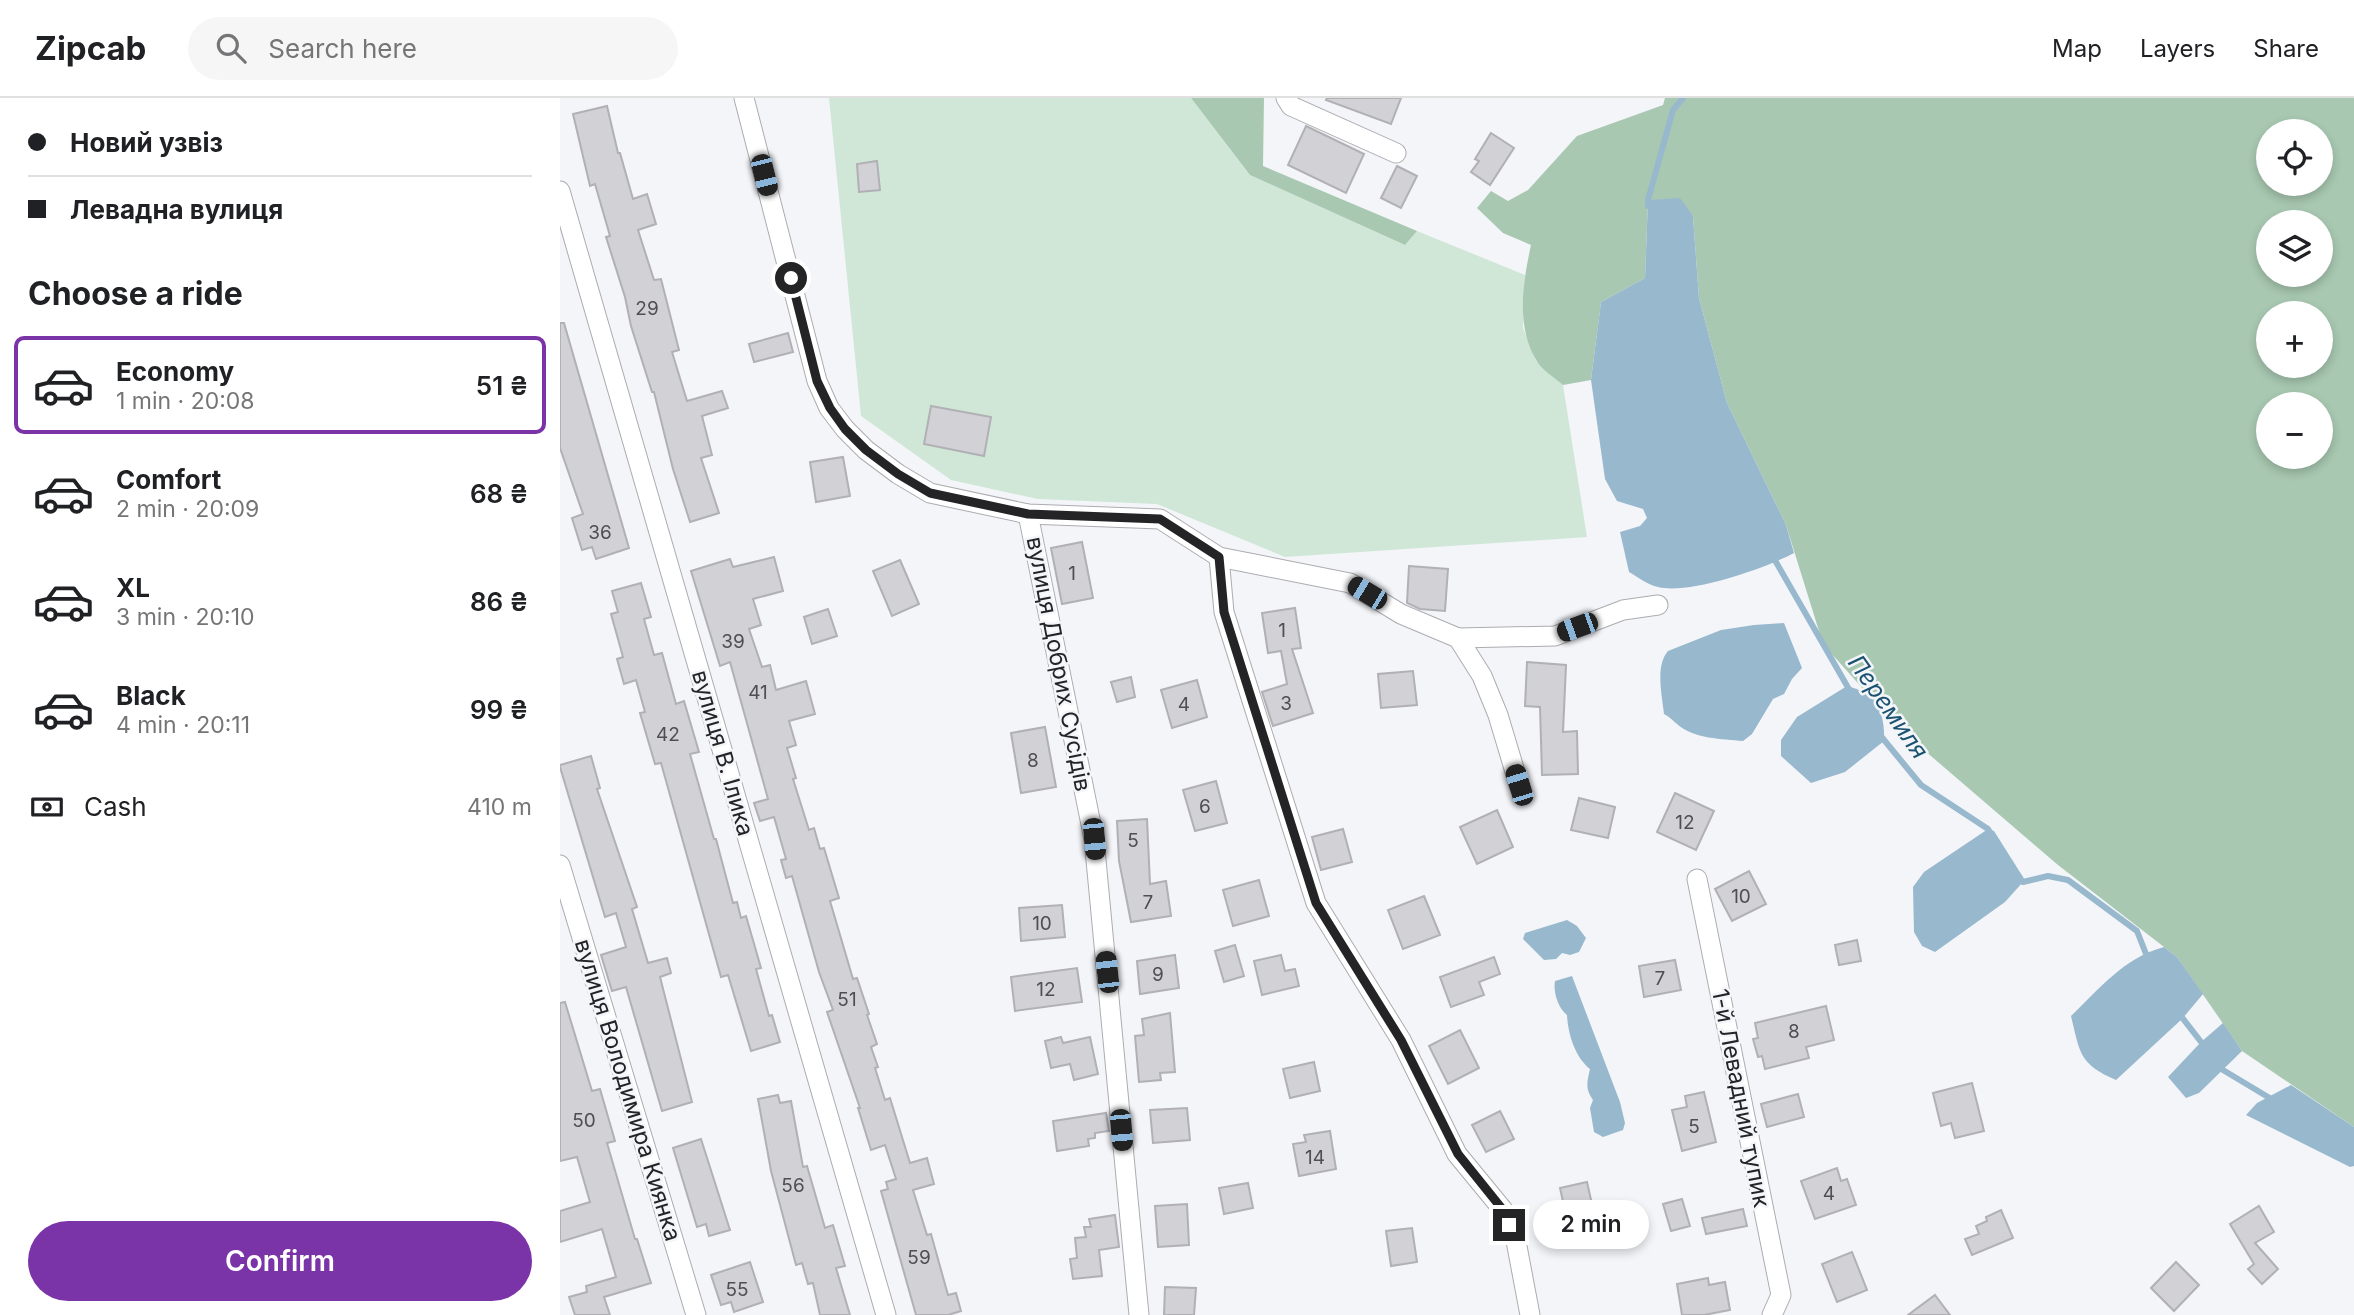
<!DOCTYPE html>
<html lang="en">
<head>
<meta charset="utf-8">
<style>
  :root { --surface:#fff; --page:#f6f6f6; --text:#202124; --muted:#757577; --line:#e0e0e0; --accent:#7b34a7 }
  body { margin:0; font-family:Inter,sans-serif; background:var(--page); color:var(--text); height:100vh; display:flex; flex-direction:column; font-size:26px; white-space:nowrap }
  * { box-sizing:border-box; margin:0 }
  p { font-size:23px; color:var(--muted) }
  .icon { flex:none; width:38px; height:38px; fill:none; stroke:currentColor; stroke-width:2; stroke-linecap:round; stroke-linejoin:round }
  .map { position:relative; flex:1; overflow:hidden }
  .details { display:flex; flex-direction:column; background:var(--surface); width:560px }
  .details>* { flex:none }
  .top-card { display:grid; align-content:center; height:154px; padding:0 28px; background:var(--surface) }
  .buttons { position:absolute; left:1696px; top:21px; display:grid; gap:14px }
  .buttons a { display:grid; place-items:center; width:77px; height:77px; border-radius:50%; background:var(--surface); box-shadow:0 4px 10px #0003; font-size:35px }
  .end { position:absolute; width:32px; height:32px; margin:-16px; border:9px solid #242426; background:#fff; box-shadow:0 0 0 4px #fff }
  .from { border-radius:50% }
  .bubble { position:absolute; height:49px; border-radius:24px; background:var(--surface); box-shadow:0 4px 10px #0003; font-size:23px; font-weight:600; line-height:49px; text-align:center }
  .car { position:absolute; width:21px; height:42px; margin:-21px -10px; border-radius:9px; box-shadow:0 0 5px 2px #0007; background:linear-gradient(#222 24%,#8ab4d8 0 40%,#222 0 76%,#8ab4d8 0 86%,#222 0) }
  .top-card b { display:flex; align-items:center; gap:24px; height:66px; font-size:26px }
  .top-card b+b { border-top:2px solid var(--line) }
  .top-card i { width:18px; height:18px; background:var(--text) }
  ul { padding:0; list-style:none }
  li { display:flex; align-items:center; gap:21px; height:98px; margin:0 14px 10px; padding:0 14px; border:4px solid transparent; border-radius:10px }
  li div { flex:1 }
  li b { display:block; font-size:26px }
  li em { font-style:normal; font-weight:600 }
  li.current { border-color:var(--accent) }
  li>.icon { width:63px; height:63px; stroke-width:1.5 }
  h2 { padding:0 28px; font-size:32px; line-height:84px }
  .pay { display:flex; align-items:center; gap:18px; height:77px; padding:0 28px; font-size:26px }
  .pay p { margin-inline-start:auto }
  .cta { display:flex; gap:14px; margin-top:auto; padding:14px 28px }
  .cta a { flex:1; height:80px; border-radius:42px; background:var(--accent); color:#fff; font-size:28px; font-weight:600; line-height:80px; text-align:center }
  header { display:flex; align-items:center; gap:42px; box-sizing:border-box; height:98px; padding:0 35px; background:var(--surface); border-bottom:2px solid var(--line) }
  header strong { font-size:33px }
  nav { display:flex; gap:38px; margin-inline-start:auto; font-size:24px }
  .search { width:490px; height:63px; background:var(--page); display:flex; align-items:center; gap:18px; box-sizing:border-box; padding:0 24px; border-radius:38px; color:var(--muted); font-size:26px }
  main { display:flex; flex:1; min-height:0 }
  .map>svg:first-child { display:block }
  .green { fill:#d0e7d7 }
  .forest { fill:#a8c8b1; fill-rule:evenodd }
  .water { fill:#98b8ce }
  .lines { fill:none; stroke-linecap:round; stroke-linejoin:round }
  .stream { stroke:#98b8ce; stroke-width:6 }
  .building { fill:#d1d1d6; stroke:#b0b0b5; stroke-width:2 }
  .minor-casing { stroke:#acacb1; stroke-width:21 }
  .minor { stroke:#fff; stroke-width:19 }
  .route { stroke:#242426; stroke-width:9 }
  .labels { text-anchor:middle; stroke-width:5; stroke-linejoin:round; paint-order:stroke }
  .number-label { font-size:19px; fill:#4f4f52 }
  .street-label { font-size:23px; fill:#242426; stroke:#f4f5f9 }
  .water-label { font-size:24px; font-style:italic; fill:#1a5271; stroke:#f4f5f9 }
</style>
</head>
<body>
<header>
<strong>Zipcab</strong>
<div class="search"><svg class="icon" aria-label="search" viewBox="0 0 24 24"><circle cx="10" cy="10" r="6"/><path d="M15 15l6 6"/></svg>Search here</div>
<nav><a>Map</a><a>Layers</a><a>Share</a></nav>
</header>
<main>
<section class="details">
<div class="top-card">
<b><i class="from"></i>Новий узвіз</b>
<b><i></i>Левадна вулиця</b>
</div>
<h2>Choose a ride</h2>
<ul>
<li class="current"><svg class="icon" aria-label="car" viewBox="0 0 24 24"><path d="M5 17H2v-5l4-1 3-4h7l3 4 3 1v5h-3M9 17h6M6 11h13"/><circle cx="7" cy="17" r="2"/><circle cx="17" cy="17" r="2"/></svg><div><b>Economy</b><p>1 min · 20:08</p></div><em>51 ₴</em></li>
<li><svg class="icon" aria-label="car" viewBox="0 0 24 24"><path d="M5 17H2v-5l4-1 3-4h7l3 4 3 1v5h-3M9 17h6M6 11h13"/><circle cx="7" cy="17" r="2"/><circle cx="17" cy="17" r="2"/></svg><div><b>Comfort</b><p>2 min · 20:09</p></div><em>68 ₴</em></li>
<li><svg class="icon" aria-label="car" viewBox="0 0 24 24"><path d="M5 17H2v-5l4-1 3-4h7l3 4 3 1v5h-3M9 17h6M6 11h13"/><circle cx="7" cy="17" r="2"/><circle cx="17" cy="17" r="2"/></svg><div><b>XL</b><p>3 min · 20:10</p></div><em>86 ₴</em></li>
<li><svg class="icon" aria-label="car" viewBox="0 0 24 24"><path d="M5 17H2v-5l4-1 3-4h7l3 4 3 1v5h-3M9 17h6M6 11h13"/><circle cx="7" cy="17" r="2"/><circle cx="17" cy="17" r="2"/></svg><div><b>Black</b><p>4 min · 20:11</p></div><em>99 ₴</em></li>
</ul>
<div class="pay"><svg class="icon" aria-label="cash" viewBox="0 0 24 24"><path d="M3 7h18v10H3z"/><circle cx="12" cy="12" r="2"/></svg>Cash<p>410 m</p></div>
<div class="cta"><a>Confirm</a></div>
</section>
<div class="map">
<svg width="1794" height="1217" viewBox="0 0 1794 1217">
  <rect width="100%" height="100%" fill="#f4f5f9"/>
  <!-- green -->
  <path class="green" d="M 269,0 L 631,0 L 690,77 L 845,147 L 857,133 L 965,177 L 963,230 L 976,263 L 1003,287 L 1027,439 L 725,459 L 597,406 L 478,401 L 391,382 L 301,318 Z"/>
  <!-- forest -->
  <g class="forest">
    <path d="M 631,0 L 704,0 L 703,68 L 857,133 L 845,147 L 690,77 Z"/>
    <path d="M 1105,0 L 1794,0 L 1794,1029 L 1682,953 L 1617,859 L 1498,767 L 1336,628 L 1263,546 L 1226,427 L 1167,305 L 1139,200 L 1133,118 L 1088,102 L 1085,180 L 1041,204 L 1031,282 L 1003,287 C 994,279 980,271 975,260 C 956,226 963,184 971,147 L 943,135 L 917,110 L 931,93 L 948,103 L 968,92 L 1017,38 L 1103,7 ZM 1708,33 L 1760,33 L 1760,86 L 1708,86 ZM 1708,124 L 1760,124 L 1760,177 L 1708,177 ZM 1708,215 L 1760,215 L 1760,268 L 1708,268 ZM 1708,306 L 1760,306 L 1760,359 L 1708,359 Z"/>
  </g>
  <!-- water -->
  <g class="water">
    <path d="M 1120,100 L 1133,118 L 1139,200 L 1167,305 L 1226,427 L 1234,455 C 1206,470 1129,497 1098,489 C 1088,487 1078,479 1069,474 L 1060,434 L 1080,428 L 1087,420 L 1083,411 L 1057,403 L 1045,381 L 1031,282 L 1041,204 L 1085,180 L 1088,102 Z"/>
    <path d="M 1224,525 L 1242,570 L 1232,581 L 1224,596 L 1213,601 L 1192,636 L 1183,643 C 1162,641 1134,641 1117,626 C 1112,622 1110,619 1104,616 C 1102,597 1095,568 1108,553 L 1161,532 L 1194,527 Z"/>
    <path d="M 1287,588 C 1317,595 1325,615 1324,643 L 1285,674 L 1251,685 L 1221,658 L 1221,642 L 1237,619 Z"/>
    <path d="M 1428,731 L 1434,733 L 1463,779 L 1463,784 L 1445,804 L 1375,854 L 1362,848 L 1354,834 L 1353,789 L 1364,774 Z"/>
    <path d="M 1007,822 L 1017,828 L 1026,840 L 1019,854 L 1010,857 L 1002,855 L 996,861 L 984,862 L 963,841 L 965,835 Z"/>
    <path d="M 1604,849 L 1617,859 L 1643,896 L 1622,921 L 1556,982 C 1519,966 1520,955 1511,918 C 1539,891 1565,859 1604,849 Z"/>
    <path d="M 1012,878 L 1060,1004 L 1065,1025 L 1063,1032 L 1043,1039 L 1034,1034 L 1030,1010 L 1033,1002 C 1025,991 1027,984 1030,971 C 1015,959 1008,936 1007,917 C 998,910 993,894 995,883 Z"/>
    <path d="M 1663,925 L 1682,953 L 1639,995 L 1626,1000 L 1608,979 L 1641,944 Z"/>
    <path d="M 1731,987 L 1794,1029 L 1794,1068 L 1790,1069 L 1686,1017 L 1697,1005 Z"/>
  </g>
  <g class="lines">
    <!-- stream -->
    <g class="stream">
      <path d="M 1088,108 L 1088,102 L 1113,12 L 1123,0"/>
      <path d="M 1212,457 L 1290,593"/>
      <path d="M 1320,637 L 1361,687 L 1428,731 L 1431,736"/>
      <path d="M 1460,780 L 1463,784 L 1488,778 L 1508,782 L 1577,833 L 1588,861"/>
      <path d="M 1617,913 L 1645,949"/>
      <path d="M 1658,966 L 1663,972 L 1713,1002"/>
    </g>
  </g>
  <!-- building -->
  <g class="building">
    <path d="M 767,0 L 841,0 L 831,26 L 766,2 Z"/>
    <path d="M 47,8 L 58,55 L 60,55 L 73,101 L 87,96 L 96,126 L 78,132 L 94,182 L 101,181 L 119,252 L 112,254 L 127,303 L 162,293 L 168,310 L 142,318 L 152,357 L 141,360 L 159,415 L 130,424 L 113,371 L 94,294 L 92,294 L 71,228 L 65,199 L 46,139 L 50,138 L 35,86 L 30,88 L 13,16 Z"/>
    <path d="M 746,28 L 804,56 L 786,95 L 728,67 Z"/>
    <path d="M 931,35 L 954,50 L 930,87 L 911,74 L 919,63 L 915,61 Z"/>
    <path d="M 317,63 L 320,92 L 299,94 L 297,66 Z"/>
    <path d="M 837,68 L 857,78 L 841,110 L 821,100 Z"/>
    <path d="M 0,225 L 4,225 L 69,450 L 36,461 L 32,449 L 22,452 L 12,420 L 23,416 L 0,350 Z"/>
    <path d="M 228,235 L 233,254 L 194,264 L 189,246 Z"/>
    <path d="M 371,308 L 431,319 L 424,358 L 364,346 Z"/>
    <path d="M 283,359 L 290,398 L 256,404 L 250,364 Z"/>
    <path d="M 522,444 L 533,500 L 502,506 L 491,450 Z"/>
    <path d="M 214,459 L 223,493 L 193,501 L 201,527 L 189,531 L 202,569 L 210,567 L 216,592 L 246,583 L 255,616 L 229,623 L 236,647 L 227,650 L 236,680 L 233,681 L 249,732 L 254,730 L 260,751 L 264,750 L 279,800 L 270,803 L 293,881 L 297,880 L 309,916 L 307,917 L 317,946 L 311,949 L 318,969 L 315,970 L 325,1002 L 330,1000 L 350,1065 L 367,1060 L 374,1086 L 353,1092 L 367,1137 L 371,1136 L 388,1197 L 396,1195 L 401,1213 L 388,1217 L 356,1217 L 321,1093 L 328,1091 L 326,1084 L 336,1081 L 325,1047 L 311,1052 L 298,1010 L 300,1010 L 267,914 L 273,912 L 259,874 L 232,778 L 226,780 L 221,762 L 226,761 L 214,719 L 200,723 L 194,705 L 208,701 L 170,564 L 160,568 L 131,473 L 170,461 L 173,469 Z"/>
    <path d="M 340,462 L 359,506 L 332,518 L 313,473 Z"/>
    <path d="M 849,468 L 888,471 L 885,513 L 860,511 L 847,505 Z"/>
    <path d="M 81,485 L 91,519 L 84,521 L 94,557 L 102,555 L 116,606 L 124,603 L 139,654 L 130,656 L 154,741 L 156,741 L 173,805 L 177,804 L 181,820 L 186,818 L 201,870 L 196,871 L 209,918 L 212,917 L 220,944 L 191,953 L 168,877 L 161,879 L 101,665 L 95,666 L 80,615 L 85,614 L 76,582 L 64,586 L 57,561 L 63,559 L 51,516 L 58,514 L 52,493 Z"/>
    <path d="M 735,510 L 741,550 L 732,551 L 753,615 L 713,628 L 702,594 L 727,586 L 721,553 L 708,555 L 702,515 Z"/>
    <path d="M 268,511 L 277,538 L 252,546 L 244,519 Z"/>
    <path d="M 967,564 L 1006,567 L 1003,634 L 1017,633 L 1018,676 L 982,677 L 980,609 L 965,608 Z"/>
    <path d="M 853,573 L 857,607 L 821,610 L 818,576 Z"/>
    <path d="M 571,579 L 575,599 L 557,604 L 551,584 Z"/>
    <path d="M 637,582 L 647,619 L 612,630 L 601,592 Z"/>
    <path d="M 485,629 L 496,689 L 461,695 L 451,635 Z"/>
    <path d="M 31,658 L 40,690 L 37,691 L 77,809 L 72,811 L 88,865 L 107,860 L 111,875 L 100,879 L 132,1004 L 102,1013 L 66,889 L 52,893 L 41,857 L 66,849 L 56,815 L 45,819 L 0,669 L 0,667 Z"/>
    <path d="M 656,683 L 667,725 L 635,733 L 623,692 Z"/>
    <path d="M 1115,695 L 1154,713 L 1136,752 L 1097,734 Z"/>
    <path d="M 1019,700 L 1055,709 L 1048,740 L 1011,732 Z"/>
    <path d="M 937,712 L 953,749 L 917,766 L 900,729 Z"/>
    <path d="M 587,721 L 590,786 L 606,783 L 611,818 L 571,824 L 559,763 L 557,723 Z"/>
    <path d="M 783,731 L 792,764 L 761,772 L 752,739 Z"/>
    <path d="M 1189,773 L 1206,806 L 1172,823 L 1155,791 Z"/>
    <path d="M 699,782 L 709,818 L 673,828 L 663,792 Z"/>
    <path d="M 864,798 L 880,837 L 843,851 L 828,812 Z"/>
    <path d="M 502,807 L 505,839 L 461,843 L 459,810 Z"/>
    <path d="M 1297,842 L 1301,863 L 1279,867 L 1275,847 Z"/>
    <path d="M 675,847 L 684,878 L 664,884 L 655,853 Z"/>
    <path d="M 615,857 L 619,890 L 580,896 L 577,863 Z"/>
    <path d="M 721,857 L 725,873 L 735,871 L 739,888 L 702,897 L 694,863 Z"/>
    <path d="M 934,859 L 940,876 L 919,884 L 924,897 L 891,909 L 880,879 Z"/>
    <path d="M 1115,862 L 1121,892 L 1084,899 L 1079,868 Z"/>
    <path d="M 517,870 L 522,904 L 455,913 L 451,879 Z"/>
    <path d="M 5,904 L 32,993 L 40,991 L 55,1043 L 47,1045 L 75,1141 L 77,1141 L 91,1185 L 44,1199 L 50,1217 L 15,1217 L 9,1199 L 27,1194 L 26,1188 L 56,1179 L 42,1131 L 0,1144 L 0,1113 L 30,1104 L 17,1059 L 0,1063 L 0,905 Z"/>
    <path d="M 1266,908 L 1274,942 L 1246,949 L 1249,960 L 1205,971 L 1202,958 L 1198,959 L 1193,941 L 1198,940 L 1195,925 Z"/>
    <path d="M 610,915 L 615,974 L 600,975 L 601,982 L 579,984 L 575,938 L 584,937 L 582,921 Z"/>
    <path d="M 900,932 L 919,970 L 888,986 L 869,948 Z"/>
    <path d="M 501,939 L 503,945 L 530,939 L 538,976 L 514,982 L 510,966 L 491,970 L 485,943 Z"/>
    <path d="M 754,964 L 760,993 L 730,1000 L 723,971 Z"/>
    <path d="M 1412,985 L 1424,1033 L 1395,1040 L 1391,1025 L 1381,1028 L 1373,995 Z"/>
    <path d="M 1144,994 L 1156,1044 L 1122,1053 L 1112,1012 L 1127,1009 L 1125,998 Z"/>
    <path d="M 1238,996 L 1244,1019 L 1207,1029 L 1201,1006 Z"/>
    <path d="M 218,997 L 220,1005 L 231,1003 L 243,1069 L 247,1068 L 265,1130 L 273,1127 L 285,1168 L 276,1170 L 290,1217 L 260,1217 L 253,1185 L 248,1186 L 242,1165 L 236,1167 L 211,1073 L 198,1001 Z"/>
    <path d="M 627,1010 L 630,1042 L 593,1045 L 590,1012 Z"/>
    <path d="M 940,1013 L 954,1041 L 926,1054 L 912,1027 Z"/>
    <path d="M 546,1015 L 549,1033 L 535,1035 L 535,1040 L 528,1041 L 529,1048 L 497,1053 L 493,1023 Z"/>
    <path d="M 770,1033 L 776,1071 L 739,1078 L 733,1046 L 746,1044 L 744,1037 Z"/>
    <path d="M 141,1041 L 170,1132 L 149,1138 L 146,1126 L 137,1129 L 113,1050 Z"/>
    <path d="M 1277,1070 L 1281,1083 L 1287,1081 L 1296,1107 L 1255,1121 L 1241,1083 Z"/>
    <path d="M 1027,1084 L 1034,1115 L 1007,1122 L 1000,1090 Z"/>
    <path d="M 688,1085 L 693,1110 L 664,1116 L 659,1090 Z"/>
    <path d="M 1122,1101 L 1130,1128 L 1111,1133 L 1103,1106 Z"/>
    <path d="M 627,1106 L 629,1147 L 598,1149 L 595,1108 Z"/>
    <path d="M 1699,1108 L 1714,1134 L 1695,1145 L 1718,1171 L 1702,1186 L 1688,1171 L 1694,1166 L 1670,1126 Z"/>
    <path d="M 1183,1111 L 1187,1128 L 1146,1136 L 1142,1120 Z"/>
    <path d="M 1441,1112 L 1453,1140 L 1412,1157 L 1405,1141 L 1419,1136 L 1416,1128 L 1427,1123 L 1426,1119 Z"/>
    <path d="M 555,1117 L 559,1149 L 539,1152 L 542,1178 L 513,1181 L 510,1161 L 517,1160 L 515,1140 L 526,1139 L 524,1129 L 531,1129 L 529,1121 Z"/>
    <path d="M 852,1130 L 857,1164 L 831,1168 L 826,1133 Z"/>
    <path d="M 1292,1154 L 1307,1192 L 1277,1204 L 1262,1166 Z"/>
    <path d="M 190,1164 L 203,1204 L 174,1214 L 171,1204 L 161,1207 L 151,1177 Z"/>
    <path d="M 1616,1164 L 1639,1187 L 1614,1213 L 1591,1190 Z"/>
    <path d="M 1148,1180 L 1149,1187 L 1165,1184 L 1170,1212 L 1144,1217 L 1122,1217 L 1117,1186 Z"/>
    <path d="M 605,1189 L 636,1190 L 634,1217 L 604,1217 Z"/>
    <path d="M 1375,1197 L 1390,1217 L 1348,1217 Z"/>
  </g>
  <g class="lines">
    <defs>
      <g id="minor">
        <path d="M 184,0 L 257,283 L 269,310 L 285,331 L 306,352 L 338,376 L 370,395 L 468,416 L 600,421 L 659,459 L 790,485 L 841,516 L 898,540 L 922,578 L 938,617 L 959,687"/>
        <path d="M 726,0 L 731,8 L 836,55"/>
        <path d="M 0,93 L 326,1217"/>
        <path d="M 468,416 L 534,741 L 579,1217"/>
        <path d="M 659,459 L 664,514 L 756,805 L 841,942 L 897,1056 L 943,1112 L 956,1143 L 970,1217"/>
        <path d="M 898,540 L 995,538 L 1063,512 L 1098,507"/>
        <path d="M 0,767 L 136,1217"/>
        <path d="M 1137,781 L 1221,1197 L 1212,1217"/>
      </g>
    </defs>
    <!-- minor casing -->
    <use href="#minor" class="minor-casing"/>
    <!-- minor -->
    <use href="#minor" class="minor"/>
  </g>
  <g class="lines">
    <!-- route -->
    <path class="route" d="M 231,180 L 257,283 L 270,310 L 285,331 L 306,352 L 338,376 L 370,395 L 468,416 L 600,421 L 659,459 L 664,514 L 756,805 L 841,942 L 898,1056 L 943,1112 L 949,1127"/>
  </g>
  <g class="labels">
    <!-- number labels -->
    <g class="number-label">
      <text x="87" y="217">29</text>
      <text x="40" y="441">36</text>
      <text x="512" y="482">1</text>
      <text x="722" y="539">1</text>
      <text x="173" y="550">39</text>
      <text x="198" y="601">41</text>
      <text x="726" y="612">3</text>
      <text x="624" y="613">4</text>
      <text x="108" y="643">42</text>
      <text x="473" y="669">8</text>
      <text x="645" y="715">6</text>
      <text x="1125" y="731">12</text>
      <text x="573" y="749">5</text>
      <text x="1181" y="805">10</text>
      <text x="588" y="811">7</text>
      <text x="482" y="832">10</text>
      <text x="598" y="883">9</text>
      <text x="1100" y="887">7</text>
      <text x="486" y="898">12</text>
      <text x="287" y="908">51</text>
      <text x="1234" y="940">8</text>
      <text x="24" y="1029">50</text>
      <text x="1134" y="1035">5</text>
      <text x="755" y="1066">14</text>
      <text x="233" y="1094">56</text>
      <text x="1269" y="1102">4</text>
      <text x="359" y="1166">59</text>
      <text x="177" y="1198">55</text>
    </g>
    <!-- street labels -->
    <g class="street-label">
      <text transform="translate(499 566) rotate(79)" y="8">вулиця Добрих Сусідів</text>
      <text transform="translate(163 655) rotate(74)" y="8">вулиця В. Ілика</text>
      <text transform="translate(68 992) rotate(73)" y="8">вулиця Володимира Киянка</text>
      <text transform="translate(1181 1000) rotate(79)" y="8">1-й Левадний тупик</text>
    </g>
    <!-- water labels -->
    <g class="water-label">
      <text transform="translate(1328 609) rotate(55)" y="8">Перемиля</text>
    </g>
  </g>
</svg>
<div class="buttons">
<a><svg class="icon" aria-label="locate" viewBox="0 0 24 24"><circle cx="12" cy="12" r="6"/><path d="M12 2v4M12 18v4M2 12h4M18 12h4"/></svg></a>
<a><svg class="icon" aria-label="layers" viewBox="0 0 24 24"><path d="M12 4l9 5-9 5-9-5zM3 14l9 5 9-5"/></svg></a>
<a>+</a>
<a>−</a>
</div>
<i class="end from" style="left:231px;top:180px"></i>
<i class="end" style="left:949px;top:1127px"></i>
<div class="bubble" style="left:973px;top:1102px;width:116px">2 min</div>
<i class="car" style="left:204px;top:77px;rotate:166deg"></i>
<i class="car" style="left:807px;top:495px;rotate:301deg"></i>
<i class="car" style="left:1017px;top:529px;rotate:250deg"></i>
<i class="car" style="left:959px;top:687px;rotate:343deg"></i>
<i class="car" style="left:534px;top:741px;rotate:175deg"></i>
<i class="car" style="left:547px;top:874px;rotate:354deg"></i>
<i class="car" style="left:561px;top:1032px;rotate:175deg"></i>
</div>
</main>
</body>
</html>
